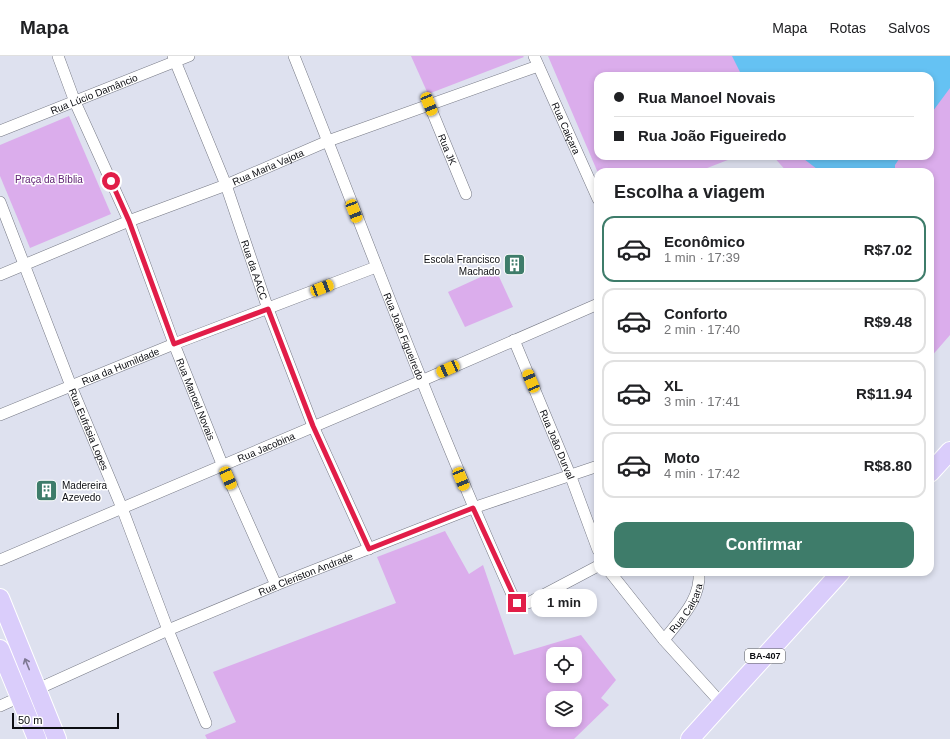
<!DOCTYPE html>
<html lang="pt">
<head>
<meta charset="utf-8">
<style>
  :root { --surface:#fff; --page:#f2f2f2; --text:#202124; --muted:#757577; --line:#e0e0e0; --accent:#3e7c6a }
  body { margin:0; font-family:Helvetica,sans-serif; background:var(--page); color:var(--text); height:100vh; display:flex; flex-direction:column; font-size:15px; white-space:nowrap }
  * { box-sizing:border-box; margin:0 }
  p { font-size:13px; color:var(--muted) }
  .icon { flex:none; width:22px; height:22px; fill:none; stroke:currentColor; stroke-width:2; stroke-linecap:round; stroke-linejoin:round }
  .map { position:relative; flex:1; overflow:hidden }
  .details { position:absolute; left:594px; top:112px; width:340px; height:408px; display:flex; flex-direction:column; background:var(--surface); border-radius:12px; box-shadow:0 2px 6px #0003 }
  .details>* { flex:none }
  .guide { position:absolute; left:594px; top:16px; width:340px; height:88px; border-radius:12px; box-shadow:0 2px 6px #0003; display:grid; align-content:center; height:88px; padding:0 20px; background:var(--surface) }
  .fabs { position:absolute; left:546px; top:591px; display:grid; gap:8px }
  .fabs a { display:grid; place-items:center; width:36px; height:36px; border-radius:8px; background:var(--surface); box-shadow:0 2px 6px #0003; font-size:20px }
  .scale { position:absolute; left:12px; bottom:10px; width:107px; box-sizing:border-box; padding-left:4px; border:2px solid #0c0d12; border-top:0; font-size:11px; line-height:14px; white-space:nowrap; color:#0c0d12; -webkit-text-stroke:3px #fff; paint-order:stroke }
  .end { position:absolute; width:18px; height:18px; margin:-9px; border:5px solid #e11d48; background:#fff; box-shadow:0 0 0 2px #fff }
  .from { border-radius:50% }
  .bubble { position:absolute; height:28px; border-radius:12px; background:var(--surface); box-shadow:0 2px 6px #0003; font-size:13px; font-weight:700; line-height:28px; text-align:center }
  .car { position:absolute; width:12px; height:24px; margin:-12px -6px; border-radius:5px; box-shadow:0 0 3px 1px #0007; background:linear-gradient(#f5c518 24%,#345 0 40%,#f5c518 0 76%,#345 0 86%,#f5c518 0) }
  .guide b { display:flex; align-items:center; gap:14px; height:38px; font-size:15px }
  .guide b+b { border-top:1px solid var(--line) }
  .guide i { width:10px; height:10px; background:var(--text) }
  ul { padding:0; list-style:none }
  li { display:flex; align-items:center; gap:12px; height:66px; margin:0 8px 6px; padding:0 12px; border:2px solid var(--line); border-radius:12px }
  li div { flex:1 }
  li b { display:block; font-size:15px }
  li em { font-style:normal; font-weight:700 }
  li.on { border-color:var(--accent) }
  li>.icon { width:36px; height:36px; stroke-width:1.5 }
  h2 { padding:0 20px; font-size:18px; line-height:48px }
  .action { display:flex; gap:8px; margin-top:auto; padding:8px 20px }
  .action a { flex:1; height:46px; border-radius:12px; background:var(--accent); color:#fff; font-size:16px; font-weight:700; line-height:46px; text-align:center }
  header { display:flex; align-items:center; gap:24px; box-sizing:border-box; height:56px; padding:0 20px; background:var(--surface); border-bottom:1px solid var(--line) }
  header strong { font-size:19px }
  nav { display:flex; gap:22px; margin-inline-start:auto; font-size:14px }
  .map>svg:first-child { display:block }
  .green { fill:#dbadec; fill-rule:evenodd }
  .water { fill:#65c2f3 }
  .lines { fill:none; stroke-linecap:round; stroke-linejoin:round }
  .street-casing { stroke:#767985; stroke-width:12 }
  .primary-casing { stroke:#fff; stroke-width:20 }
  .street { stroke:#fff; stroke-width:11 }
  .primary { stroke:#dacdfb; stroke-width:18 }
  .oneway { stroke:#7d7792 }
  .route { stroke:#e11d48; stroke-width:5 }
  .labels { text-anchor:middle; stroke-width:3; stroke-linejoin:round; paint-order:stroke }
  .shield { fill:#fff; stroke:#555659; stroke-width:1 }
  .shield-label { font-size:9px; font-weight:bold; fill:#0c0d12 }
  .street-label { font-size:10px; fill:#0c0d12; stroke:#fff }
  .park-label { font-size:10px; fill:#5e2072; stroke:#fff }
  .poi-label { font-size:10px; fill:#0c0d12; stroke:#fff; text-anchor:end }
</style>
</head>
<body>
<header>
<strong>Mapa</strong>
<nav><a>Mapa</a><a>Rotas</a><a>Salvos</a></nav>
</header>
<div class="map">
<svg width="950" height="683" viewBox="0 0 950 683">
  <rect width="100%" height="100%" fill="#dee1ef"/>
  <!-- green -->
  <g class="green">
    <path d="M 411,0 L 523,0 L 524,1 L 428,38 Z"/>
    <path d="M 548,0 L 950,0 L 950,279 L 930,302 L 930,116 L 787,116 L 773,100 L 930,100 L 930,20 L 598,20 L 598,100 L 738,100 L 697,116 L 598,117 Z"/>
    <path d="M 69,60 L 111,158 L 30,192 L 0,120 L 0,89 Z"/>
    <path d="M 496,214 L 513,251 L 465,271 L 448,236 Z"/>
    <path d="M 445,475 L 469,518 L 483,509 L 514,599 L 581,579 L 616,624 L 601,642 L 609,649 L 574,683 L 207,683 L 205,679 L 236,666 L 213,616 L 396,547 L 377,501 ZM 553,598 L 575,598 L 575,620 L 553,620 ZM 553,642 L 575,642 L 575,664 L 553,664 Z"/>
  </g>
  <!-- water -->
  <g class="water">
    <path d="M 732,0 L 950,0 L 950,32 L 930,59 L 930,20 L 742,20 Z"/>
    <path d="M 800,100 L 901,100 L 895,109 L 895,116 L 821,116 Z"/>
  </g>
  <g class="lines">
    <defs>
      <g id="street">
        <path id="s1" d="M 58,0 L 75,46 L 129,165 L 174,288 L 222,408 L 276,529"/>
        <path id="s2" d="M 173,0 L 226,129 L 268,253 L 313,370 L 369,493"/>
        <path id="s3" d="M 294,0 C 367,182 434,366 515,545 L 520,549 L 528,547 L 598,510"/>
        <path id="s4" d="M 534,0 L 598,143"/>
        <path id="s5" d="M 429,48 L 466,138"/>
        <path id="s6" d="M 0,75 L 189,0"/>
        <path id="s7" d="M 0,146 L 71,330 L 122,452 L 168,574 L 206,667"/>
        <path id="s8" d="M 0,219 L 129,165 L 226,129 L 328,85 L 538,10"/>
        <path id="s9" d="M 514,284 L 571,421 L 598,494"/>
        <path id="s10" d="M 0,359 L 174,288 L 376,211"/>
        <path id="s11" d="M 0,504 L 421,325 L 598,248"/>
        <path d="M 610,516 L 664,584 L 722,648"/>
        <path id="s12" d="M 664,584 C 680,563 701,544 699,516"/>
        <path id="s13" d="M 0,650 L 168,574 L 276,529 L 473,452 L 598,410"/>
      </g>
      <g id="primary">
        <path d="M 930,417 L 950,395"/>
        <path d="M 0,542 L 57,683"/>
        <path d="M 0,593 L 37,683"/>
        <path d="M 690,683 L 841,516"/>
      </g>
    </defs>
    <!-- street casing -->
    <use href="#street" class="street-casing"/>
    <!-- primary casing -->
    <use href="#primary" class="primary-casing"/>
    <!-- street -->
    <use href="#street" class="street"/>
    <!-- primary -->
    <use href="#primary" class="primary"/>
  </g>
  <!-- one-way arrows -->
  <defs><path id="oneway-shaft" d="M-6 0H5M1.5-3L5.5 0L1.5 3" fill="none" stroke-width="1.6" stroke-linecap="round" stroke-linejoin="round"/></defs>
  <use class="oneway" href="#oneway-shaft" transform="translate(27 608) rotate(-112)"/>
  <g class="lines">
    <!-- route -->
    <path class="route" d="M 111,125 L 129,165 L 174,288 L 268,253 L 313,370 L 369,493 L 473,452 L 517,547"/>
  </g>
  <!-- icons -->
  <defs>
    <symbol id="building-square" viewBox="-11 -11 22 22"><rect x="-9" y="-9" width="18" height="18" rx="4" fill="#3e7c6a" stroke="#fff"/><path d="M-4-6H4V6H1V3H-1V6H-4ZM-2.5-4.3h1.7v1.8h-1.7ZM.8-4.3h1.7v1.8H.8ZM-2.5-1h1.7V.8h-1.7ZM.8-1h1.7V.8H.8Z" fill="#fff"/></symbol>
  </defs>
  <g fill-rule="evenodd">
    <use href="#building-square" x="502" y="196" width="25" height="25"/>
    <use href="#building-square" x="34" y="422" width="25" height="25"/>
  </g>
  <g class="labels">
    <!-- shield labels -->
    <rect class="shield" x="745" y="593" width="40" height="14" rx="3"/>
    <g class="shield-label">
      <text x="765" y="603">BA-407</text>
    </g>
    <!-- street labels -->
    <g class="street-label">
      <text dy="4" stroke="none"><textPath href="#s6" startOffset="101">Rua Lúcio Damâncio</textPath></text>
      <text dy="4" stroke="none"><textPath href="#s4" startOffset="79">Rua Caiçara</textPath></text>
      <text dy="4" stroke="none"><textPath href="#s5" startOffset="49">Rua JK</textPath></text>
      <text dy="4" stroke="none"><textPath href="#s8" startOffset="289">Rua Maria Vajota</textPath></text>
      <text dy="4" stroke="none"><textPath href="#s2" startOffset="229">Rua da AACC</textPath></text>
      <text dy="4" stroke="none"><textPath href="#s3" startOffset="301">Rua João Figueiredo</textPath></text>
      <text dy="4" stroke="none"><textPath href="#s10" startOffset="130">Rua da Humildade</textPath></text>
      <text dy="4" stroke="none"><textPath href="#s1" startOffset="370">Rua Manoel Novais</textPath></text>
      <text dy="4" stroke="none"><textPath href="#s7" startOffset="244">Rua Eufrásia Lopes</textPath></text>
      <text dy="4" stroke="none"><textPath href="#s9" startOffset="113">Rua João Durval</textPath></text>
      <text dy="4" stroke="none"><textPath href="#s11" startOffset="289">Rua Jacobina</textPath></text>
      <text dy="4" stroke="none"><textPath href="#s13" startOffset="333">Rua Cleriston Andrade</textPath></text>
      <text dy="4" stroke="none"><textPath href="#s12" startOffset="39">Rua Caiçara</textPath></text>
    </g>
    <!-- park labels -->
    <g class="park-label">
      <text x="49" y="127">Praça da Bíblia</text>
    </g>
    <!-- poi labels -->
    <g class="poi-label">
      <text x="500" y="207">Escola Francisco<tspan x="500" dy="12">Machado</tspan></text>
      <text x="62" y="433" text-anchor="start">Madereira<tspan x="62" dy="12">Azevedo</tspan></text>
    </g>
  </g>
</svg>
<div class="fabs">
<a><svg class="icon" aria-label="locate" viewBox="0 0 24 24"><circle cx="12" cy="12" r="6"/><path d="M12 2v4M12 18v4M2 12h4M18 12h4"/></svg></a>
<a><svg class="icon" aria-label="layers" viewBox="0 0 24 24"><path d="M12 4l9 5-9 5-9-5zM3 14l9 5 9-5"/></svg></a>
</div>
<div class="scale">50 m</div>
<i class="end from" style="left:111px;top:125px"></i>
<i class="end" style="left:517px;top:547px"></i>
<div class="bubble" style="left:531px;top:533px;width:66px">1 min</div>
<i class="car" style="left:429px;top:48px;rotate:158deg"></i>
<i class="car" style="left:354px;top:155px;rotate:159deg"></i>
<i class="car" style="left:322px;top:232px;rotate:69deg"></i>
<i class="car" style="left:448px;top:313px;rotate:246deg"></i>
<i class="car" style="left:531px;top:325px;rotate:337deg"></i>
<i class="car" style="left:228px;top:422px;rotate:156deg"></i>
<i class="car" style="left:461px;top:423px;rotate:158deg"></i>
<div class="guide">
<b><i class="from"></i>Rua Manoel Novais</b>
<b><i></i>Rua João Figueiredo</b>
</div>
<section class="details">
<h2>Escolha a viagem</h2>
<ul>
<li class="on"><svg class="icon" aria-label="car" viewBox="0 0 24 24"><path d="M5 17H2v-5l4-1 3-4h7l3 4 3 1v5h-3M9 17h6M6 11h13"/><circle cx="7" cy="17" r="2"/><circle cx="17" cy="17" r="2"/></svg><div><b>Econômico</b><p>1 min · 17:39</p></div><em>R$7.02</em></li>
<li><svg class="icon" aria-label="car" viewBox="0 0 24 24"><path d="M5 17H2v-5l4-1 3-4h7l3 4 3 1v5h-3M9 17h6M6 11h13"/><circle cx="7" cy="17" r="2"/><circle cx="17" cy="17" r="2"/></svg><div><b>Conforto</b><p>2 min · 17:40</p></div><em>R$9.48</em></li>
<li><svg class="icon" aria-label="car" viewBox="0 0 24 24"><path d="M5 17H2v-5l4-1 3-4h7l3 4 3 1v5h-3M9 17h6M6 11h13"/><circle cx="7" cy="17" r="2"/><circle cx="17" cy="17" r="2"/></svg><div><b>XL</b><p>3 min · 17:41</p></div><em>R$11.94</em></li>
<li><svg class="icon" aria-label="car" viewBox="0 0 24 24"><path d="M5 17H2v-5l4-1 3-4h7l3 4 3 1v5h-3M9 17h6M6 11h13"/><circle cx="7" cy="17" r="2"/><circle cx="17" cy="17" r="2"/></svg><div><b>Moto</b><p>4 min · 17:42</p></div><em>R$8.80</em></li>
</ul>
<div class="action"><a>Confirmar</a></div>
</section>
</div>
</body>
</html>
